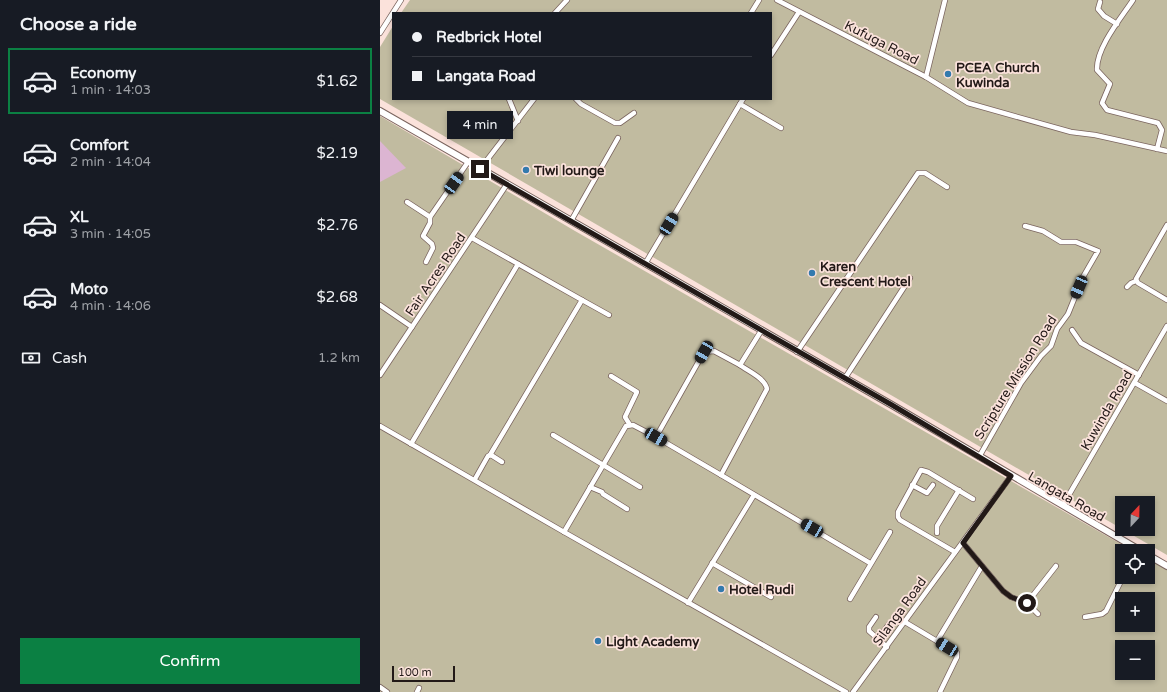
<!DOCTYPE html>
<html lang="en">
<head>
<meta charset="utf-8">
<style>
  :root { --surface:#171b24; --page:#20242c; --text:#f1f3f6; --muted:#9ea1a6; --line:#363941; --accent:#0b8043 }
  body { margin:0; font-family:"Varela Round",sans-serif; background:var(--page); color:var(--text); height:100vh; display:flex; flex-direction:column; font-size:15px; white-space:nowrap }
  * { box-sizing:border-box; margin:0 }
  p { font-size:13px; color:var(--muted) }
  .icon { flex:none; width:22px; height:22px; fill:none; stroke:currentColor; stroke-width:2; stroke-linecap:round; stroke-linejoin:round }
  .map { position:relative; flex:1; overflow:hidden }
  .drawer { display:flex; flex-direction:column; background:var(--surface); width:380px }
  .drawer>* { flex:none }
  .hud { position:absolute; left:12px; top:12px; width:380px; height:88px; border-radius:0px; box-shadow:0 2px 6px #0003; display:grid; align-content:center; height:88px; padding:0 20px; background:var(--surface) }
  .needle { width:26px; rotate:22deg }
  .fabs { position:absolute; left:735px; top:496px; display:grid; gap:8px }
  .fabs a { display:grid; place-items:center; width:40px; height:40px; border-radius:0px; background:var(--surface); box-shadow:0 2px 6px #0003; font-size:20px }
  .scale { position:absolute; left:12px; bottom:10px; width:63px; box-sizing:border-box; padding-left:4px; border:2px solid #221917; border-top:0; font-size:11px; line-height:14px; white-space:nowrap; color:#221917; -webkit-text-stroke:3px #fbe2db; paint-order:stroke }
  .end { position:absolute; width:18px; height:18px; margin:-9px; border:5px solid #221917; background:#fff; box-shadow:0 0 0 2px #fff }
  .from { border-radius:50% }
  .bubble { position:absolute; height:28px; border-radius:0px; background:var(--surface); box-shadow:0 2px 6px #0003; font-size:13px; font-weight:600; line-height:28px; text-align:center }
  .car { position:absolute; width:12px; height:24px; margin:-12px -6px; border-radius:5px; box-shadow:0 0 3px 1px #0007; background:linear-gradient(#222 24%,#8ab4d8 0 40%,#222 0 76%,#8ab4d8 0 86%,#222 0) }
  .hud b { display:flex; align-items:center; gap:14px; height:38px; font-size:15px }
  .hud b+b { border-top:1px solid var(--line) }
  .hud i { width:10px; height:10px; background:var(--text) }
  ul { padding:0; list-style:none }
  li { display:flex; align-items:center; gap:12px; height:66px; margin:0 8px 6px; padding:0 12px; border:2px solid transparent; border-radius:0px }
  li div { flex:1 }
  li b { display:block; font-size:15px }
  li em { font-style:normal; font-weight:600 }
  li.selected { border-color:var(--accent) }
  li>.icon { width:36px; height:36px; stroke-width:1.5 }
  h2 { padding:0 20px; font-size:18px; line-height:48px }
  .pay { display:flex; align-items:center; gap:10px; height:44px; padding:0 20px; font-size:15px }
  .pay p { margin-inline-start:auto }
  .action { display:flex; gap:8px; margin-top:auto; padding:8px 20px }
  .action a { flex:1; height:46px; border-radius:0px; background:var(--accent); color:#fff; font-size:16px; font-weight:600; line-height:46px; text-align:center }
  main { display:flex; flex:1; min-height:0 }
  .map>svg:first-child { display:block }
  .green { fill:#c1bba0; fill-rule:evenodd }
  .water { fill:#dcb5d2 }
  .lines { fill:none; stroke-linecap:round; stroke-linejoin:round }
  .minor-casing { stroke:#7a645e; stroke-width:6 }
  .secondary-casing { stroke:#7a645e; stroke-width:8 }
  .minor { stroke:#fff; stroke-width:4.5 }
  .secondary { stroke:#fff; stroke-width:6 }
  .route { stroke:#221917; stroke-width:5 }
  .poi-dot { fill:#337aae; stroke:#fbe2db; stroke-width:1.5 }
  .labels { text-anchor:middle; stroke-width:3.5; stroke-linejoin:round; paint-order:stroke }
  .street-label { font-size:13px; fill:#221917; stroke:#fbe2db }
  .poi-label { font-size:13px; font-weight:bold; fill:#221917; stroke:#fbe2db; text-anchor:start }
</style>
</head>
<body>
<main>
<section class="drawer">
<h2>Choose a ride</h2>
<ul>
<li class="selected"><svg class="icon" aria-label="car" viewBox="0 0 24 24"><path d="M5 17H2v-5l4-1 3-4h7l3 4 3 1v5h-3M9 17h6M6 11h13"/><circle cx="7" cy="17" r="2"/><circle cx="17" cy="17" r="2"/></svg><div><b>Economy</b><p>1 min · 14:03</p></div><em>$1.62</em></li>
<li><svg class="icon" aria-label="car" viewBox="0 0 24 24"><path d="M5 17H2v-5l4-1 3-4h7l3 4 3 1v5h-3M9 17h6M6 11h13"/><circle cx="7" cy="17" r="2"/><circle cx="17" cy="17" r="2"/></svg><div><b>Comfort</b><p>2 min · 14:04</p></div><em>$2.19</em></li>
<li><svg class="icon" aria-label="car" viewBox="0 0 24 24"><path d="M5 17H2v-5l4-1 3-4h7l3 4 3 1v5h-3M9 17h6M6 11h13"/><circle cx="7" cy="17" r="2"/><circle cx="17" cy="17" r="2"/></svg><div><b>XL</b><p>3 min · 14:05</p></div><em>$2.76</em></li>
<li><svg class="icon" aria-label="car" viewBox="0 0 24 24"><path d="M5 17H2v-5l4-1 3-4h7l3 4 3 1v5h-3M9 17h6M6 11h13"/><circle cx="7" cy="17" r="2"/><circle cx="17" cy="17" r="2"/></svg><div><b>Moto</b><p>4 min · 14:06</p></div><em>$2.68</em></li>
</ul>
<div class="pay"><svg class="icon" aria-label="cash" viewBox="0 0 24 24"><path d="M3 7h18v10H3z"/><circle cx="12" cy="12" r="2"/></svg>Cash<p>1.2 km</p></div>
<div class="action"><a>Confirm</a></div>
</section>
<div class="map">
<svg width="787" height="692" viewBox="0 0 787 692">
  <rect width="100%" height="100%" fill="#fbe2db"/>
  <!-- green -->
  <g class="green">
    <path d="M 30,0 L 787,0 L 787,555 L 0,99 L 0,47 L 13,26 L 13,99 L 391,99 L 391,13 L 21,13 ZM 742,503 L 768,503 L 768,529 L 742,529 Z"/>
    <path d="M 0,116 L 195,231 L 753,551 L 742,551 L 742,577 L 768,577 L 768,559 L 787,570 L 787,692 L 0,692 ZM 742,599 L 768,599 L 768,625 L 742,625 ZM 742,647 L 768,647 L 768,673 L 742,673 Z"/>
  </g>
  <!-- water -->
  <path class="water" d="M 0,141 L 26,168 L 0,182 Z"/>
  <g class="lines">
    <defs>
      <g id="minor">
        <path d="M 397,0 L 546,77 L 588,103 L 691,132 L 715,135 L 787,151"/>
        <path d="M 753,0 C 741,18 716,48 717,70 L 730,84 L 722,103 L 727,110 L 778,123 L 782,130 L 777,149"/>
        <path d="M 720,2 L 718,9 L 724,16 L 737,24"/>
        <path d="M 175,13 L 187,0"/>
        <path d="M 371,13 L 379,0"/>
        <path d="M 0,33 L 21,0"/>
        <path d="M 391,55 L 419,12"/>
        <path d="M 546,77 L 565,0"/>
        <path d="M 129,99 L 138,121"/>
        <path d="M 196,99 L 201,104 L 235,123 L 240,123 L 254,113"/>
        <path d="M 360,104 L 401,128"/>
        <path d="M 100,169 L 154,99"/>
        <path d="M 27,202 L 50,217 L 88,162"/>
        <path d="M 191,221 L 238,138"/>
        <path d="M 787,225 L 756,279 L 758,283 L 787,300"/>
        <path d="M 92,238 L 202,300 L 110,455"/>
        <path d="M 46,262 L 53,248 L 52,244 L 43,236 L 50,223 L 50,217"/>
        <path d="M 265,264 L 363,99"/>
        <path d="M 747,287 L 751,283 L 756,281"/>
        <path d="M 202,300 L 229,315"/>
        <path d="M 0,305 L 32,327"/>
        <path d="M 692,330 L 701,343 L 759,375"/>
        <path d="M 417,352 L 538,173 L 545,173 L 567,187"/>
        <path d="M 360,365 C 368,371 385,378 387,389 L 341,475 L 490,563"/>
        <path d="M 0,375 L 127,184"/>
        <path d="M 231,376 L 257,392 L 245,417 L 250,425"/>
        <path d="M 465,378 L 530,278"/>
        <path d="M 755,383 L 787,401"/>
        <path d="M 0,426 L 184,532 L 466,692"/>
        <path d="M 173,435 L 260,487"/>
        <path d="M 276,437 L 341,475"/>
        <path d="M 31,444 L 138,264"/>
        <path d="M 599,457 L 641,383 L 661,356 L 671,346 L 677,329 L 688,314 L 703,277 L 718,251 L 696,242 L 681,242 L 663,231 L 645,226"/>
        <path d="M 95,479 L 108,456 L 111,455 L 122,462"/>
        <path d="M 532,485 L 547,493 L 553,485"/>
        <path d="M 210,487 L 222,492 L 223,494 L 247,509"/>
        <path d="M 683,505 L 787,326"/>
        <path d="M 184,532 L 246,426 L 253,425 L 276,437 L 324,352 L 334,351 L 360,365 L 381,331"/>
        <path d="M 557,533 L 557,526 L 579,490"/>
        <path d="M 583,543 L 623,591 L 631,597 L 647,603 L 658,614"/>
        <path d="M 575,552 L 520,520 L 518,517 L 518,512 L 541,470 L 548,472 L 593,499"/>
        <path d="M 332,563 L 391,597"/>
        <path d="M 470,599 L 510,532"/>
        <path d="M 308,603 L 374,495"/>
        <path d="M 647,603 L 676,566"/>
        <path d="M 496,617 L 489,627 L 489,631 L 507,647"/>
        <path d="M 705,617 L 722,614 L 726,611 L 743,577"/>
        <path d="M 525,622 L 577,653 L 577,657 L 560,692"/>
        <path d="M 498,639 L 509,624"/>
        <path d="M 557,641 L 602,566"/>
        <path d="M 0,687 L 7,692"/>
        <path d="M 37,692 L 39,688"/>
        <path d="M 473,692 L 631,476"/>
      </g>
      <g id="secondary">
        <path d="M 0,111 L 512,405 L 761,551"/>
        <path d="M 768,555 L 787,566"/>
      </g>
    </defs>
    <!-- minor casing -->
    <use href="#minor" class="minor-casing"/>
    <!-- secondary casing -->
    <use href="#secondary" class="secondary-casing"/>
    <!-- minor -->
    <use href="#minor" class="minor"/>
    <!-- secondary -->
    <use href="#secondary" class="secondary"/>
  </g>
  <g class="lines">
    <!-- route -->
    <path class="route" d="M 100,169 L 512,405 L 631,476 L 583,543 L 623,591 L 631,597 L 647,603"/>
  </g>
  <!-- markers -->
  <g class="poi-dot">
    <circle cx="568" cy="74" r="4"/>
    <circle cx="146" cy="170" r="4"/>
    <circle cx="432" cy="273" r="4"/>
    <circle cx="341" cy="589" r="4"/>
    <circle cx="218" cy="641" r="4"/>
  </g>
  <g class="labels">
    <!-- street labels -->
    <g class="street-label">
      <text transform="translate(502 42) rotate(27)" y="5">Kufuga Road</text>
      <text transform="translate(55 274) rotate(-56)" y="5">Fair Acres Road</text>
      <text transform="translate(635 377) rotate(-58)" y="5">Scripture Mission Road</text>
      <text transform="translate(726 410) rotate(-60)" y="5">Kuwinda Road</text>
      <text transform="translate(687 496) rotate(30)" y="5">Langata Road</text>
      <text transform="translate(519 611) rotate(-54)" y="5">Silanga Road</text>
    </g>
    <!-- poi labels -->
    <g class="poi-label">
      <text x="576" y="72">PCEA Church<tspan x="576" dy="15">Kuwinda</tspan></text>
      <text x="154" y="175">Tiwi lounge</text>
      <text x="440" y="271">Karen<tspan x="440" dy="15">Crescent Hotel</tspan></text>
      <text x="349" y="594">Hotel Rudi</text>
      <text x="226" y="646">Light Academy</text>
    </g>
  </g>
</svg>
<div class="fabs">
<a><svg class="needle" viewBox="-14 -14 28 28"><path d="M0-13l5 13h-10z" fill="#e53935"/><path d="M0 13l5-13h-10z" fill="#9ea1a6"/></svg></a>
<a><svg class="icon" aria-label="locate" viewBox="0 0 24 24"><circle cx="12" cy="12" r="6"/><path d="M12 2v4M12 18v4M2 12h4M18 12h4"/></svg></a>
<a>+</a>
<a>−</a>
</div>
<div class="scale">100 m</div>
<i class="end from" style="left:647px;top:603px"></i>
<i class="end" style="left:100px;top:169px"></i>
<div class="bubble" style="left:67px;top:111px;width:66px">4 min</div>
<i class="car" style="left:74px;top:183px;rotate:35deg"></i>
<i class="car" style="left:289px;top:224px;rotate:31deg"></i>
<i class="car" style="left:699px;top:287px;rotate:203deg"></i>
<i class="car" style="left:324px;top:352px;rotate:210deg"></i>
<i class="car" style="left:276px;top:437px;rotate:120deg"></i>
<i class="car" style="left:432px;top:528px;rotate:300deg"></i>
<i class="car" style="left:567px;top:647px;rotate:301deg"></i>
<div class="hud">
<b><i class="from"></i>Redbrick Hotel</b>
<b><i></i>Langata Road</b>
</div>
</div>
</main>
</body>
</html>
